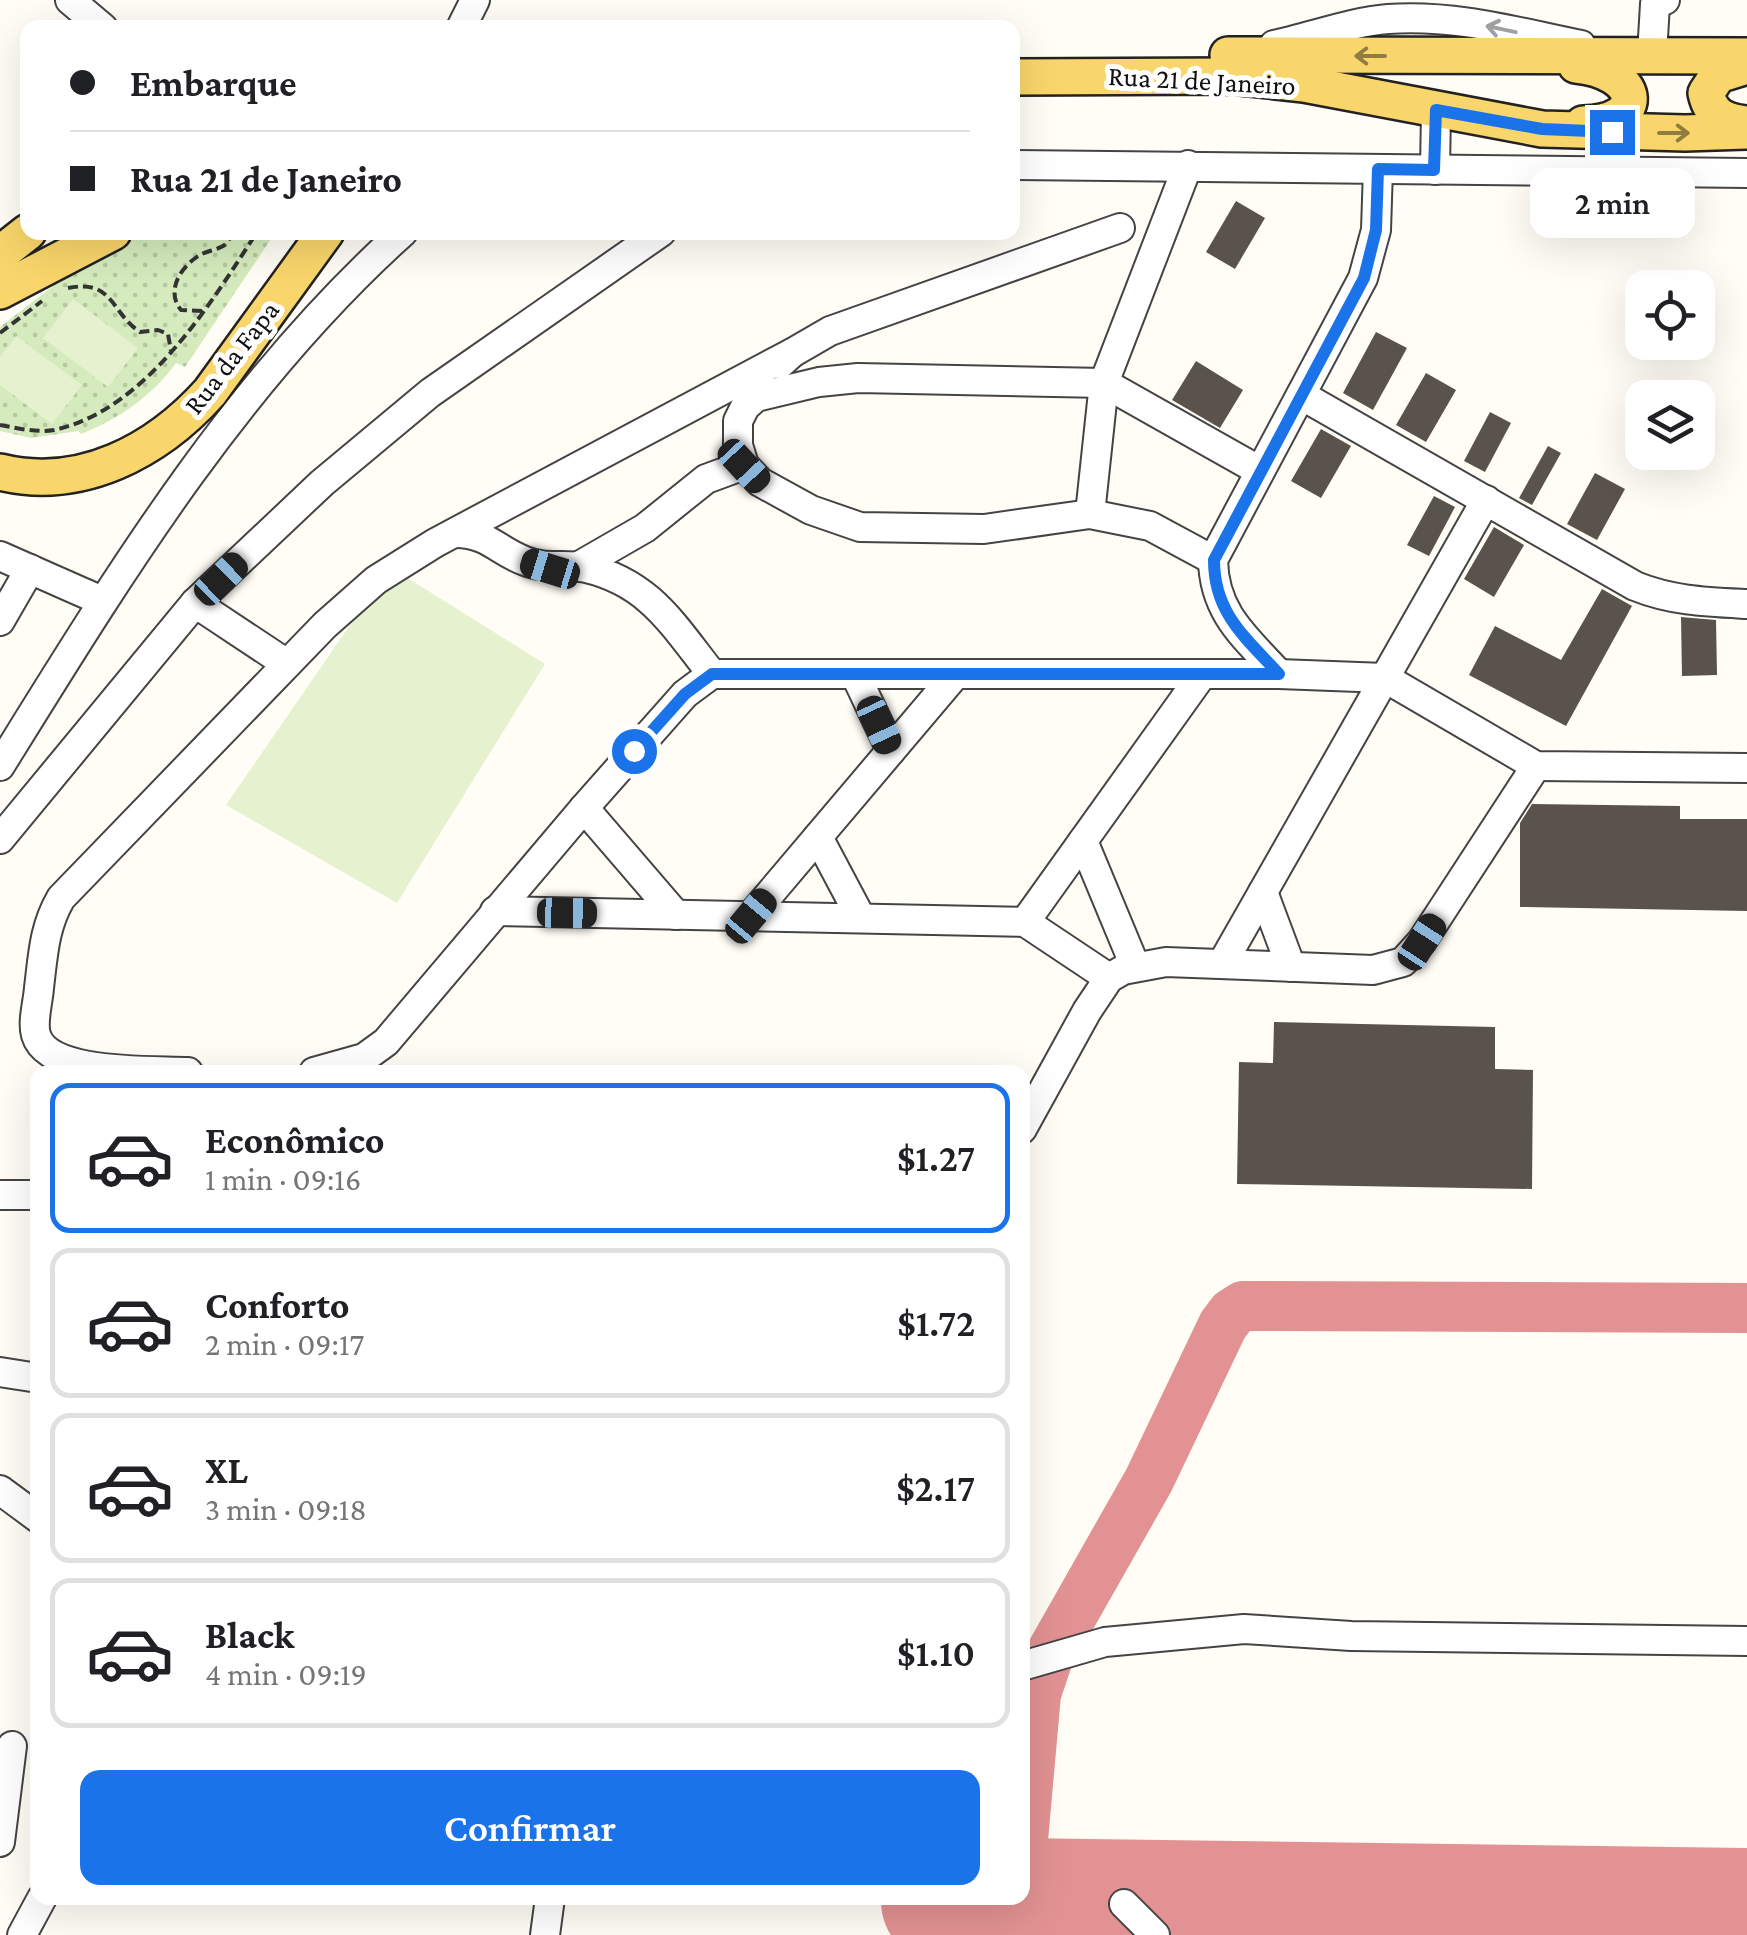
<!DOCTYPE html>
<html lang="pt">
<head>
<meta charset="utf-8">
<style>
  :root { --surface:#fff; --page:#f2f2f2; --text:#202124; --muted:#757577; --line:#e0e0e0; --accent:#1a73e8 }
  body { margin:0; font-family:"Crimson Pro",serif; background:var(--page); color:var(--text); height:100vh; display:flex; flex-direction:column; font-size:38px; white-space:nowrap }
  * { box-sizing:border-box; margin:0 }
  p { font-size:32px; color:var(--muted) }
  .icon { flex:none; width:55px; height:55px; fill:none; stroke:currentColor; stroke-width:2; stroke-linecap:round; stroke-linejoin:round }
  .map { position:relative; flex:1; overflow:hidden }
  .sheet { position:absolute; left:30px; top:1065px; width:1000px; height:840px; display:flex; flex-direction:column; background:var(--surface); border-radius:20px; box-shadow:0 10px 40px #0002 }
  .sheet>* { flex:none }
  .guide { position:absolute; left:20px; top:20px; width:1000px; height:220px; border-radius:20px; box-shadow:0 10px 40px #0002; display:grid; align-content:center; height:220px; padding:0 50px; background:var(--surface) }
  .fabs { position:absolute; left:1625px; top:270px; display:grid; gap:20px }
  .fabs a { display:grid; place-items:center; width:90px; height:90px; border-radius:20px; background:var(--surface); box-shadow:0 10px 40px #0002; font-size:50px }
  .end { position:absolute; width:45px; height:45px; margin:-22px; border:12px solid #1a73e8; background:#fff; box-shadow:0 0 0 5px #fff }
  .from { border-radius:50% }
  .bubble { position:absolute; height:70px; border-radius:20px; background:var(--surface); box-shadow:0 10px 40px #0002; font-size:32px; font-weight:600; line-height:70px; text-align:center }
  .car { position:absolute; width:30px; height:60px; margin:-30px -15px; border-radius:12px; box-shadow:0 0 8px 2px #0007; background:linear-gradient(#222 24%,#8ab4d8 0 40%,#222 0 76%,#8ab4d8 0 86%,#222 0) }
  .guide b { display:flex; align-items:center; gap:35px; height:95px; font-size:38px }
  .guide b+b { border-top:2px solid var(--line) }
  .guide i { width:25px; height:25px; background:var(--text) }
  ul { padding:18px 0 0; list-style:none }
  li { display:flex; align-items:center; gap:30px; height:150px; margin:0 20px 15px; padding:0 30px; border:5px solid var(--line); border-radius:20px }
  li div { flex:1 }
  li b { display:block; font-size:38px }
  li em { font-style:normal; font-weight:600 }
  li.on { border-color:var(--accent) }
  li>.icon { width:90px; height:90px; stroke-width:1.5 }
  .action { display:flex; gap:20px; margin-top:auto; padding:20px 50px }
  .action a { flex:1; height:115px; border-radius:20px; background:var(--accent); color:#fff; font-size:40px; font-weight:600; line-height:115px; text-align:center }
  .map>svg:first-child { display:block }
  .park { fill:url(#park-dots) }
  .pitch { fill:#e6f2cf }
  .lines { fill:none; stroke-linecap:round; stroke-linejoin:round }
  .taxiway { stroke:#e29292; stroke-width:50 }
  .runway { stroke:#e29292; stroke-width:128 }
  .building { fill:#5a524d }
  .minor-casing { stroke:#444; stroke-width:32 }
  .major-casing { stroke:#222; stroke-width:40 }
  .path { stroke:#333; stroke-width:4; stroke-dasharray:10 5; stroke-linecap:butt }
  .minor { stroke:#fff; stroke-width:28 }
  .major { stroke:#f9d66b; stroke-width:35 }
  .oneway { stroke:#a0a0a0 }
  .oneway2 { stroke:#917d42 }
  .route { stroke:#1a73e8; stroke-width:12 }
  .labels { text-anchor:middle; stroke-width:10; stroke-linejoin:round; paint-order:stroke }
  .street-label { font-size:28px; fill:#111; stroke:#fff }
</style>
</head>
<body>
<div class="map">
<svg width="1747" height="1935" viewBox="0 0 1747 1935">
  <defs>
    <pattern id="park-dots" width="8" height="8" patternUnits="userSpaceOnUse" patternTransform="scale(2.5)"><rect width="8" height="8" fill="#d5ebbd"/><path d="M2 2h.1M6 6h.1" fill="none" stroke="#b6c8a1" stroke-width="1.8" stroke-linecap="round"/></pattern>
  </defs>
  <rect width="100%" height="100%" fill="#fffdf5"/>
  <!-- park -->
  <path class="park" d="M 143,233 L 275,233 L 185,367 L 176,363 C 152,396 119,419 81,434 L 78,431 L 31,438 L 0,431 L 0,327 L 84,262 Z"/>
  <!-- pitch -->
  <g class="pitch">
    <path d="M 73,299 L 138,348 L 108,387 L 43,338 Z"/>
    <path d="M 16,336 L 82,385 L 52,424 L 0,385 L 0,357 Z"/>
    <path d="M 390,567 L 545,664 L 397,903 L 226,805 Z"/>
  </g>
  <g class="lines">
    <!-- taxiway -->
    <g class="taxiway">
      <path d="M 1022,1851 L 1036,1694 L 1048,1658 L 1149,1480 L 1223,1325 L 1232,1313 L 1243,1306 L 1747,1308"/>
      <path d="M 1018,1903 L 1018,1898"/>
    </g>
    <!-- runway -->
    <path class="runway" d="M 945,1901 L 1747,1912"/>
  </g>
  <!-- building -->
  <g class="building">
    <path d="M 1236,201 L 1265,218 L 1235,269 L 1206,252 Z"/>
    <path d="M 1376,332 L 1407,348 L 1373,410 L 1343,393 Z"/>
    <path d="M 1196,361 L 1243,390 L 1220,428 L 1172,400 Z"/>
    <path d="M 1426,373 L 1456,390 L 1426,442 L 1396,425 Z"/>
    <path d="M 1490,412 L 1511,423 L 1485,472 L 1464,461 Z"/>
    <path d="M 1321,429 L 1351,446 L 1321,498 L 1291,481 Z"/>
    <path d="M 1548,446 L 1561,453 L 1532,505 L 1519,498 Z"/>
    <path d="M 1595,473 L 1625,489 L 1597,540 L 1567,524 Z"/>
    <path d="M 1434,496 L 1455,507 L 1429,556 L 1407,545 Z"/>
    <path d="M 1494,527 L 1524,545 L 1494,597 L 1464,579 Z"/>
    <path d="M 1602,589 L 1632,606 L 1566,726 L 1469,675 L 1495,626 L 1561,660 Z"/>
    <path d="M 1681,617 L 1716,620 L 1717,675 L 1682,676 Z"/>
    <path d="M 1532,804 L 1680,806 L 1680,819 L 1747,819 L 1747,911 L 1520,907 L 1520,823 Z"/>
    <path d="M 1274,1022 L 1495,1027 L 1495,1069 L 1533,1070 L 1532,1189 L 1237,1184 L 1239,1062 L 1273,1063 Z"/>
  </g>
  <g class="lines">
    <defs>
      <g id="minor">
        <path d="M 70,0 L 103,28"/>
        <path d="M 461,28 L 475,0"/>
        <path d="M 1274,45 C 1312,37 1350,22 1388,19 C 1454,14 1517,32 1581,45"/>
        <path d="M 1652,55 L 1655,4 L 1665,0"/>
        <path d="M 1012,165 L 1747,173"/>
        <path d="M 1435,170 L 1436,111"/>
        <path d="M 780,364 L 792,353 L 830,331 L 1120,228"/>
        <path d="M 1301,395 L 1635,586 C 1672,601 1707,602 1747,604"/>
        <path d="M 1090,514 L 1104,383 L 1188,165"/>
        <path d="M 456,533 C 490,534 496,550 525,561 C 546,570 565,563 586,568 C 650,583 673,625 712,674"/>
        <path d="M 0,556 L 102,601"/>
        <path d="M 1213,560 L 1150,526 L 1090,514 L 984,529 L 860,527 L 811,510 L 760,482 L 744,465 L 738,445 L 738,421 L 745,407 L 756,397 L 819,382 L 858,378 L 1104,383 L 1260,471"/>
        <path d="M 579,566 L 645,528 L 706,479 L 744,465"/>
        <path d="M 195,603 L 287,664"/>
        <path d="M 0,621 L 30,569"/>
        <path d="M 855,674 L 891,750"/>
        <path d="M 1279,674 C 1245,637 1214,613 1213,560 L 1363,278 L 1376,230 L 1378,169"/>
        <path d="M 0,766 C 118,576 235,383 403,232"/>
        <path d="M 584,808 L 676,915"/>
        <path d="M 818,837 L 861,918"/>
        <path d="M 0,839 L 195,603 L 322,483 L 430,393 L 661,232"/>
        <path d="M 1083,841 L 1135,966"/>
        <path d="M 1263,892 L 1291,967"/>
        <path d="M 495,911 L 1025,922 L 1109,978"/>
        <path d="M 751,916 L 955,675"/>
        <path d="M 1025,922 L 1201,676"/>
        <path d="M 1222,964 L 1486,500"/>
        <path d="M 188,1072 C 153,1070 48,1076 36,1035 C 32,1022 38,1002 39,988 C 43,955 44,927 61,898 L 325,625 L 376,580 L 435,543 L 792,353"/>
        <path d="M 314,1072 L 364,1058 L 386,1042 L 584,808 L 685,694 L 712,674 L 1279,674 L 1385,678 L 1536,766 L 1747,768"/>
        <path d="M 1022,1129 L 1087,1011 L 1109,978 L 1123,970 L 1166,962 L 1373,970 L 1403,962 L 1422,941 L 1536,766"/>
        <path d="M 0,1195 L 38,1195"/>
        <path d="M 0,1372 L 38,1378"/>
        <path d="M 0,1490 L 38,1518"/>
        <path d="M 1022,1666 L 1105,1642 L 1244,1629 L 1351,1636 L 1747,1641"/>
        <path d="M 0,1842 L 12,1746"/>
        <path d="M 1124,1904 L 1155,1935"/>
        <path d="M 22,1935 L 42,1898"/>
        <path d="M 545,1935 L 550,1898"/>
      </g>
      <g id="major">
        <path d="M 1228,55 L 1747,56"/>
        <path d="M 1576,65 C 1639,71 1652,122 1583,124"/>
        <path d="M 1747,66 L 1718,75 L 1706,93 C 1711,116 1725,122 1747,124"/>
        <path d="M 1012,77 L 1231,76 L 1304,84 L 1542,129 L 1685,133 L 1747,131"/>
        <path d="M 0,254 L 28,232"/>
        <path d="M 0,291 L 113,232"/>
        <path d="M 0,472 C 81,492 157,451 210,392 L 326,232"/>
      </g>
    </defs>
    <!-- minor casing -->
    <use href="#minor" class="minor-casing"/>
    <!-- major casing -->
    <use href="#major" class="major-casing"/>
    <!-- path -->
    <g class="path">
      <path d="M 68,288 C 114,279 110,312 140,332 L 158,330 L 168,334 L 171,351"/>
      <path d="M 202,311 L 181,310 C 165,291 181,266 200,255 C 207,251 216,250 223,246 C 228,243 230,238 232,232"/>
      <path d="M 0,333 L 42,301"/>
      <path d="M 0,425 C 17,428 37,433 54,430 C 146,410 209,306 257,232"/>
    </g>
    <!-- minor -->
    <use href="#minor" class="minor"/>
    <!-- major -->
    <use href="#major" class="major"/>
  </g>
  <!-- one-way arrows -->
  <defs><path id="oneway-shaft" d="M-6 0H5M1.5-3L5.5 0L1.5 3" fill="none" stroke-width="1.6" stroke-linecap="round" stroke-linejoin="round" transform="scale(2.5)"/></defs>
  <use class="oneway" href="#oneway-shaft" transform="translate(1501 29) rotate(-168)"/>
  <g class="oneway2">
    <use href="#oneway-shaft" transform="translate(1370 56) rotate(-180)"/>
    <use href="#oneway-shaft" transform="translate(1674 133)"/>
  </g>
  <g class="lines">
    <!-- route -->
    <path class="route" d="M 634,751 L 685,694 L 712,674 L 1279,674 C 1245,637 1214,613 1214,560 L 1364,278 L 1376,230 L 1378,169 L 1434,170 L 1436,110 L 1542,129 L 1612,132"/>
  </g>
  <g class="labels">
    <!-- street labels -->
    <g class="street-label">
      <text transform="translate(1202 80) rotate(3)" y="10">Rua 21 de Janeiro</text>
      <text transform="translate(231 357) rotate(-52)" y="10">Rua da Fapa</text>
    </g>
  </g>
</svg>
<div class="fabs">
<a><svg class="icon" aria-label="locate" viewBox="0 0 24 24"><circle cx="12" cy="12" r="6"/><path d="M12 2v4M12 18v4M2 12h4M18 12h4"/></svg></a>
<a><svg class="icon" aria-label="layers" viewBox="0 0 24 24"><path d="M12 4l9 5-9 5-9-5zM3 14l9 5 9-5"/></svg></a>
</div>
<i class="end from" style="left:634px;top:751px"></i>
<i class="end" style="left:1612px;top:132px"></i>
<div class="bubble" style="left:1530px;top:168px;width:165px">2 min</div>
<i class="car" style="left:744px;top:466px;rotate:137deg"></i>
<i class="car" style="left:550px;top:569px;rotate:287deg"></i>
<i class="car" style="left:221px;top:579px;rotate:46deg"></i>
<i class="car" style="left:879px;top:725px;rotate:155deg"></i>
<i class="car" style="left:567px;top:913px;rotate:91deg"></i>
<i class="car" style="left:751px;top:916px;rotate:40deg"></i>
<i class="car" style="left:1422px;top:942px;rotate:33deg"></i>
<div class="guide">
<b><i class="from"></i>Embarque</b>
<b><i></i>Rua 21 de Janeiro</b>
</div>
<section class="sheet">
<ul>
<li class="on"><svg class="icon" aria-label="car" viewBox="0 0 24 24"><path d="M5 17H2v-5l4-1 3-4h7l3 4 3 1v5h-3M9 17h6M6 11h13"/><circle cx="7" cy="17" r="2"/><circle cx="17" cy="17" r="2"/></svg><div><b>Econômico</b><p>1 min · 09:16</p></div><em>$1.27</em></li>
<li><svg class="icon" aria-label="car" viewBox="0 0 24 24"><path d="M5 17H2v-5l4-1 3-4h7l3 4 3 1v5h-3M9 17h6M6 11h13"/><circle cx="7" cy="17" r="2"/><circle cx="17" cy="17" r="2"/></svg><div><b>Conforto</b><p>2 min · 09:17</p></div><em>$1.72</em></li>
<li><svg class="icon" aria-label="car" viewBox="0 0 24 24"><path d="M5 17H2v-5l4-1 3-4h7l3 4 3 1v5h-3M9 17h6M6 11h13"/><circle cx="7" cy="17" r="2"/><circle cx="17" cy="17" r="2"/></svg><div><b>XL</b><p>3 min · 09:18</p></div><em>$2.17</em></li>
<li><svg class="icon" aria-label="car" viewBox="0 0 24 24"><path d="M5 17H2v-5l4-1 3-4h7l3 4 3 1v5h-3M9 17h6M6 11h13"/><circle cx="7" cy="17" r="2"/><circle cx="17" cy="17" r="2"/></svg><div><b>Black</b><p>4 min · 09:19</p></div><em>$1.10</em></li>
</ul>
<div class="action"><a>Confirmar</a></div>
</section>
</div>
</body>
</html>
